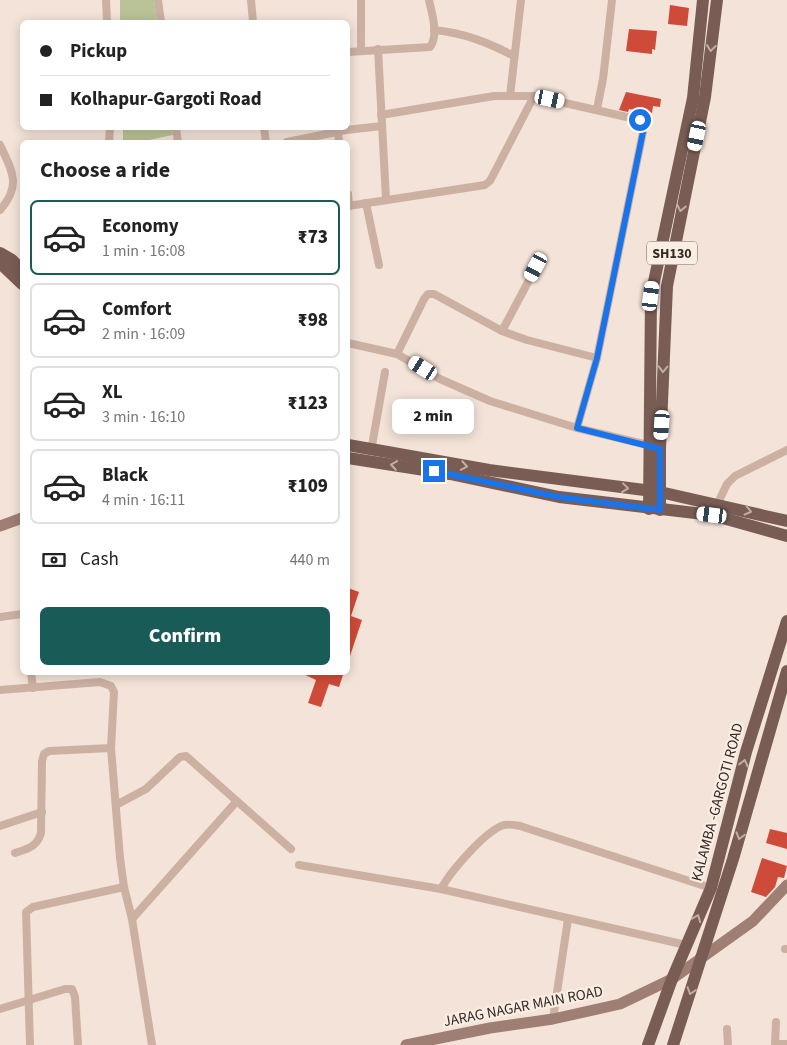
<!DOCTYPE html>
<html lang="en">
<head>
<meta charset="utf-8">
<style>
  :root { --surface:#fff; --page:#f2f2f2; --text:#222; --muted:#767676; --line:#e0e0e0; --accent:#185b57 }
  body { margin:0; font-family:"Source Sans 3",sans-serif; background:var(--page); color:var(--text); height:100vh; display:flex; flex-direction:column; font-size:19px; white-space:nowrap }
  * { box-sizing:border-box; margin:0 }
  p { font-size:16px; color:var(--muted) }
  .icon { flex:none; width:28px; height:28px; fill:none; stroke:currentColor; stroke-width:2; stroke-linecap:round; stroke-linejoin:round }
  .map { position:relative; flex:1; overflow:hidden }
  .side { position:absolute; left:20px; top:140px; width:330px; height:535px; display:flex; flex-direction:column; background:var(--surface); border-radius:8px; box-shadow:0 2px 12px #0003 }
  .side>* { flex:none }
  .top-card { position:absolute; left:20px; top:20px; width:330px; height:110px; border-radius:8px; box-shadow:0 2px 12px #0003; display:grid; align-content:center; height:110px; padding:0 20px; background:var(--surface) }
  .end { position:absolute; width:22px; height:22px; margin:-11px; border:6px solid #1a73e8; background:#fff; box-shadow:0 0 0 2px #fff }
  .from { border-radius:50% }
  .bubble { position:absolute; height:35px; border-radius:8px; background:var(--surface); box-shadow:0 2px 12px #0003; font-size:16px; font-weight:800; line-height:35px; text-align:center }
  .car { position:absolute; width:15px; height:30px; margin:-15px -8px; border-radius:6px; box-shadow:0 0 4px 1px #0007; background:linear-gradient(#fff 24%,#345 0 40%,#fff 0 76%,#345 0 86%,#fff 0) }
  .top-card b { display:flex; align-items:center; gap:18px; height:48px; font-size:19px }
  .top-card b+b { border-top:1px solid var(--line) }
  .top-card i { width:12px; height:12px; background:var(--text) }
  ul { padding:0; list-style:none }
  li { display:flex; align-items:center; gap:15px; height:75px; margin:0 10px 8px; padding:0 10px; border:2px solid var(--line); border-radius:8px }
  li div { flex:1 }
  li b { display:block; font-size:19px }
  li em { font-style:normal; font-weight:800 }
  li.active { border-color:var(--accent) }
  li>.icon { width:45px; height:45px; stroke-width:1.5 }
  h2 { padding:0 20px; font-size:22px; line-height:60px }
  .pay { display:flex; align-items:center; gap:12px; height:55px; padding:0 20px; font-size:19px }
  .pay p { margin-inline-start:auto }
  .action { display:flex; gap:10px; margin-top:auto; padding:10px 20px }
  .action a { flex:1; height:58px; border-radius:8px; background:var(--accent); color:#fff; font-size:20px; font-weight:800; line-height:58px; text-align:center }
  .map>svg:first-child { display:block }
  .green { fill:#bac397 }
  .building { fill:#cf4b39 }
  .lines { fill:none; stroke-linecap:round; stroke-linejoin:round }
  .street { stroke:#ccb1a3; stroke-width:8 }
  .secondary { stroke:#9f7f74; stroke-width:11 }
  .primary { stroke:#795d55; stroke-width:12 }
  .oneway { stroke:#c0ada4 }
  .route { stroke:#1a73e8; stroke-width:6 }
  .labels { text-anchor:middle; stroke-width:4.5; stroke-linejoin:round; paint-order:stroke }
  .shield { fill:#faeee4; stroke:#71645f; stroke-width:1 }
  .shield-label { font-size:14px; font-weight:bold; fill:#362926 }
  .street-label { font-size:15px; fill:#362926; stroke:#faeee4 }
</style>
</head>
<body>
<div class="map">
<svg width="787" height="1045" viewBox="0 0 787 1045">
  <rect width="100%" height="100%" fill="#f3e3d8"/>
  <!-- green -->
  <g class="green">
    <path d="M 120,0 L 154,0 L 157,22 L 120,22 Z"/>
    <path d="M 123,128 L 172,128 L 173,135 L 149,140 L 149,142 L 123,142 Z"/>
  </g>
  <!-- building -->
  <g class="building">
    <path d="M 670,5 L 689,8 L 687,26 L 668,24 Z"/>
    <path d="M 629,29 L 657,31 L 655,50 L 652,49 L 652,54 L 626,51 Z"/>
    <path d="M 626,92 L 661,99 L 660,107 L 653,106 L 652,113 L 629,109 L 628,112 L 619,110 Z"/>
    <path d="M 348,588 L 359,592 L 351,616 L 362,620 L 349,659 Z"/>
    <path d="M 299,672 L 344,672 L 339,687 L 329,684 L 321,707 L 308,703 L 316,680 Z"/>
    <path d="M 770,829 L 787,833 L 787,849 L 766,843 Z"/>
    <path d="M 762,858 L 787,866 L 784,878 L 778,877 L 775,887 L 766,897 L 751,892 Z"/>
  </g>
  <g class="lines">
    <!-- street -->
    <g class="street">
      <path d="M 106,0 L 107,22"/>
      <path d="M 158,0 L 161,22"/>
      <path d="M 251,0 L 253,22"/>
      <path d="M 434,30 C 464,33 487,42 514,56"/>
      <path d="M 378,49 L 386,199"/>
      <path d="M 361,50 L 361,0"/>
      <path d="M 348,52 L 430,47 C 439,35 432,14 429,0"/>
      <path d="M 510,96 L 521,0"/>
      <path d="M 597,109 L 603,79 L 612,0"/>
      <path d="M 381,115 L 494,96 L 534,96"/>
      <path d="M 176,128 L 178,142"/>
      <path d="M 264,128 L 266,142"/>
      <path d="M 338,132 L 339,142"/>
      <path d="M 109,142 L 110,128"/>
      <path d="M 287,142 L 346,130 L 382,126"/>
      <path d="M 0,145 C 12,170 22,186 0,210"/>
      <path d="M 348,194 L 349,206"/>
      <path d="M 366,203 L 379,265"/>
      <path d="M 348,206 L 485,185 L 490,181 L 534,96 L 640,120 L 644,127 L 597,358 L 577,428 L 652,446"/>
      <path d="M 502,331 L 536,267"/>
      <path d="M 348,343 L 397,354 L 440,379 L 490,401 L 577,428"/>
      <path d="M 397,354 L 424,299 L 428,294 L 434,294 L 502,331 L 527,340 L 597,358"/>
      <path d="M 371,451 L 385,372"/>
      <path d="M 716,507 L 727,484 L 735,476 L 787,450"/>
      <path d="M 0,617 L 22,614"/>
      <path d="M 31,672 L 33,688"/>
      <path d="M 0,690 L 100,682 L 111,686 L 114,692 L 111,748 L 120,858 L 124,887 L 132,919 L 152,1045"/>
      <path d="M 116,805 L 146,789 L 180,757 L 186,756 L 291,849"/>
      <path d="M 0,826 L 42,812"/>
      <path d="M 15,853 C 27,849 37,847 41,833 L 42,761 L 44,754 L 49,751 L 111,748"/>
      <path d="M 299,865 L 441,889 L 686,945"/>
      <path d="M 441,889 C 450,872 486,830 504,825 C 509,824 515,825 520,826 L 711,888"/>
      <path d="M 132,919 L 236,802"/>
      <path d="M 785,949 L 787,949"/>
      <path d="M 0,1009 L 65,989 L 72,989 L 75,997 L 78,1045"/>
      <path d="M 553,1019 L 568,919"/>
      <path d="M 727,1029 L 728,1045"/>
      <path d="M 775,1044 L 787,1044"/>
      <path d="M 30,1045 L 26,912 L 33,907 L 124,887"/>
      <path d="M 775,1045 L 776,1022"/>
    </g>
    <!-- secondary -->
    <g class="secondary">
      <path d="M 0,526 L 22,518"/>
      <path d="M 406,1045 L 490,1028 L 553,1019 L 620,1004 L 672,979 L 753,921 L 787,885"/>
    </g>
    <!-- primary -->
    <g class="primary">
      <path d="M 0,253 L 12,260 L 22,270"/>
      <path d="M 0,263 L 22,284"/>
      <path d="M 348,445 L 489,470 L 660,492 L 787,521"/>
      <path d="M 348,458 L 450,474 L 559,497 L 712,515 L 787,536"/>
      <path d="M 649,509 L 651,296 L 693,98 L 703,0"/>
      <path d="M 660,510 L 660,449 L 667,286 L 705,97 L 717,0"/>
      <path d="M 648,1045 L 672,979 L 711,888 L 746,752 L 787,621"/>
      <path d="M 673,1045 L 733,859 L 787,671"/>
    </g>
  </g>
  <!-- one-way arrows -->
  <defs><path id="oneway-chevron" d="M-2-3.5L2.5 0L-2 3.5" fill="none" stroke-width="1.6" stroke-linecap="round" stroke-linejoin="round" transform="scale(1.25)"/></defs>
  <g class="oneway">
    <use href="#oneway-chevron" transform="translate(711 48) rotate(97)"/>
    <use href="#oneway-chevron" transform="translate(681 208) rotate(102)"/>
    <use href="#oneway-chevron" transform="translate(663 369) rotate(92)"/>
    <use href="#oneway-chevron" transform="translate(394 465) rotate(-171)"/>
    <use href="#oneway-chevron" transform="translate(464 466) rotate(10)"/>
    <use href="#oneway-chevron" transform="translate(625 488) rotate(6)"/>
    <use href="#oneway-chevron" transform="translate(748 511) rotate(14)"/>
    <use href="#oneway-chevron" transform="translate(744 763) rotate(-76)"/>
    <use href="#oneway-chevron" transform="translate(740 836) rotate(106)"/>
    <use href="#oneway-chevron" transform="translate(697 918) rotate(-68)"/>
    <use href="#oneway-chevron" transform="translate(691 991) rotate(108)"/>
  </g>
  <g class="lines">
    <!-- route -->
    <path class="route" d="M 434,471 L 559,497 L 660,510 L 660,449 L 577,428 L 597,358 L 644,127 L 640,120"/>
  </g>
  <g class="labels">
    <!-- shield labels -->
    <rect class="shield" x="647" y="241.5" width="50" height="23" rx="4"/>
    <g class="shield-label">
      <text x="672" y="258">SH130</text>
    </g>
    <!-- street labels -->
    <g class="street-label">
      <text transform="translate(717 802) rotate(-75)" y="5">KALAMBA -GARGOTI ROAD</text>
      <text transform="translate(523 1006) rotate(-11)" y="5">JARAG NAGAR MAIN ROAD</text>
    </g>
  </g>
</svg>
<i class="end from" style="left:640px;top:120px"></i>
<i class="end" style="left:434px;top:471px"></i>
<div class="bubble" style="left:392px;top:399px;width:82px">2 min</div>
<i class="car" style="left:550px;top:99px;rotate:102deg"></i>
<i class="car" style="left:697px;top:136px;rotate:192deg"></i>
<i class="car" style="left:536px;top:267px;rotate:208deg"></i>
<i class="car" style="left:651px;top:296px;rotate:7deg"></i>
<i class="car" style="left:423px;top:368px;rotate:302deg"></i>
<i class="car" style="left:662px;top:425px;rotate:184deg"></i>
<i class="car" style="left:712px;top:515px;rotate:277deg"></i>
<div class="top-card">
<b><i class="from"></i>Pickup</b>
<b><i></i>Kolhapur-Gargoti Road</b>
</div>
<section class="side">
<h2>Choose a ride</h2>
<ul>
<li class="active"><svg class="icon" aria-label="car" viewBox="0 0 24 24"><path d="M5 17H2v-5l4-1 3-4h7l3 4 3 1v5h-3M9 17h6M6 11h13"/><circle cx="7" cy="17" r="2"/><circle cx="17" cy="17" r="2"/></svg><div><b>Economy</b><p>1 min · 16:08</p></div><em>₹73</em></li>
<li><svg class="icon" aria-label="car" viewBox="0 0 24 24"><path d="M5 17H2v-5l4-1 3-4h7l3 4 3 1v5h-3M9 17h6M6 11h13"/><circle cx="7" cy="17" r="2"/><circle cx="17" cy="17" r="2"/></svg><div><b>Comfort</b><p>2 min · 16:09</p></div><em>₹98</em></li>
<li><svg class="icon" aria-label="car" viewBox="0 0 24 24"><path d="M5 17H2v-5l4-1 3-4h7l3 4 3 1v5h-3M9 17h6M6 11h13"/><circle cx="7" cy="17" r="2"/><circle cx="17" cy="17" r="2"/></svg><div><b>XL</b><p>3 min · 16:10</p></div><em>₹123</em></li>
<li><svg class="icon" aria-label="car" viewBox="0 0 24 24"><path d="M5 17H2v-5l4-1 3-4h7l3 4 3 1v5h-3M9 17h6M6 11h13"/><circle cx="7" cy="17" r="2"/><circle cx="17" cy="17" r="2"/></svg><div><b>Black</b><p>4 min · 16:11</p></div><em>₹109</em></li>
</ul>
<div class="pay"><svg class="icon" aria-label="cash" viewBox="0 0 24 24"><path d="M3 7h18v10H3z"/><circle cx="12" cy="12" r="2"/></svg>Cash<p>440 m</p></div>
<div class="action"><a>Confirm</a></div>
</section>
</div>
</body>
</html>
